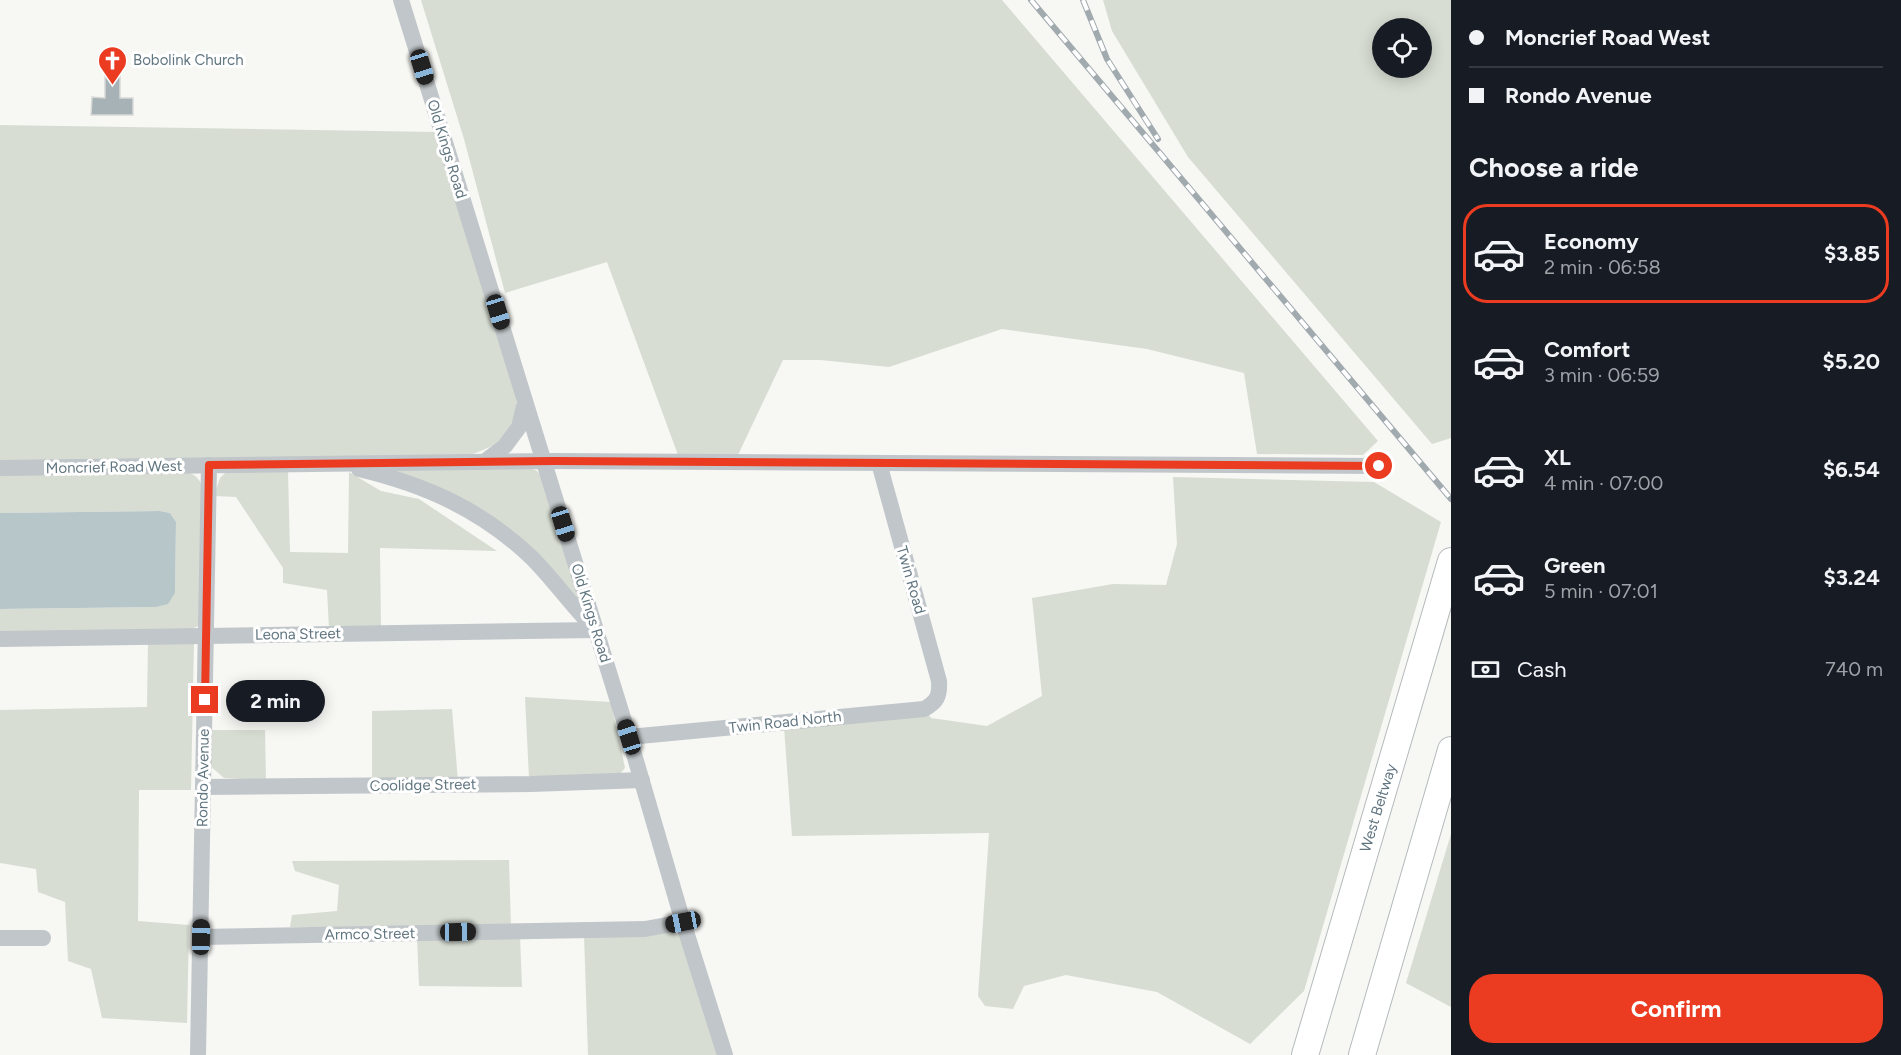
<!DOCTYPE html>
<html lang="en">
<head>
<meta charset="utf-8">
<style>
  :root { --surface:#171b24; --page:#20242c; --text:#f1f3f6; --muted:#9ea1a6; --line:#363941; --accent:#eb3b21 }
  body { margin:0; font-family:Figtree,sans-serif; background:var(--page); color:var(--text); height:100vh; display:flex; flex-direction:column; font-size:22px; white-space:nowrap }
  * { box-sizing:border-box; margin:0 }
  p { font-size:20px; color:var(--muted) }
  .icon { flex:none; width:33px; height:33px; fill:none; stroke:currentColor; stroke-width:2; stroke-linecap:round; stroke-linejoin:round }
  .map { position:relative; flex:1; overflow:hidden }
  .side { display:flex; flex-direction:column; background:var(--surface); width:450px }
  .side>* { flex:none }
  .guide { display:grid; align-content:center; height:132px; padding:0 18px; background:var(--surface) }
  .tools { position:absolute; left:1372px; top:18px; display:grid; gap:12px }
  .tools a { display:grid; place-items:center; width:60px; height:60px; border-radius:50%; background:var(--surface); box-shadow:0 3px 15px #0003; font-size:30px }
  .end { position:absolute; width:27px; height:27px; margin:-14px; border:8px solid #eb3b21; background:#fff; box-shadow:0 0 0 3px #fff }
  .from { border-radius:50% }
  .bubble { position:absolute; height:42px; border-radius:21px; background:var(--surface); box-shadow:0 3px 15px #0003; font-size:20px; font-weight:700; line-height:42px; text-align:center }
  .car { position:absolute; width:18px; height:36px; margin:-18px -9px; border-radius:8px; box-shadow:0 0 4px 2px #0007; background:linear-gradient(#222 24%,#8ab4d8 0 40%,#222 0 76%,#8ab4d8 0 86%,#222 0) }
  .guide b { display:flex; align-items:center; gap:21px; height:57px; font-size:22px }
  .guide b+b { border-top:2px solid var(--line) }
  .guide i { width:15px; height:15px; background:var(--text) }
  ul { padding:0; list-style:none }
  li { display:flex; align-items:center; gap:18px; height:99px; margin:0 12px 9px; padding:0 6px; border:3px solid transparent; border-radius:24px }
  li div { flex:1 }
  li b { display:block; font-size:22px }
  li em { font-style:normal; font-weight:700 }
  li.on { border-color:var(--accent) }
  li>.icon { width:54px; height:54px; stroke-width:1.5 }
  h2 { padding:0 18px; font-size:27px; line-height:72px }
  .pay { display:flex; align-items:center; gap:15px; height:66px; padding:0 18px; font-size:22px }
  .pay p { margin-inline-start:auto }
  .action { display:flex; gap:12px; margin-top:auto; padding:12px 18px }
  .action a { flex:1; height:69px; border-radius:24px; background:var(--accent); color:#fff; font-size:24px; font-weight:700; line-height:69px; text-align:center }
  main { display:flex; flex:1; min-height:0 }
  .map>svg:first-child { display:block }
  .green { fill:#d7ddd3; fill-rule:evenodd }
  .water { fill:#b7c6c9 }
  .building { fill:#a7b2b7; stroke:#d9d9d7; stroke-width:1.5 }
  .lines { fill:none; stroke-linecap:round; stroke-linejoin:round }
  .highway-casing { stroke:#b5babd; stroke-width:28 }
  .minor { stroke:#c0c6c9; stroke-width:16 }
  .highway { stroke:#fff; stroke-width:26 }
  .rail-casing { stroke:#a1aaaf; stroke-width:6 }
  .rail { stroke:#fff; stroke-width:4; stroke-dasharray:11; stroke-linecap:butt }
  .route { stroke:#eb3b21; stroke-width:8 }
  .labels { text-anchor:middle; stroke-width:6; stroke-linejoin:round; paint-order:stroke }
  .poi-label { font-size:15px; fill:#617681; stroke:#fff; text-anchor:start }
  .street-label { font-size:15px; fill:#617681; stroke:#fff }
</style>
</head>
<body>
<main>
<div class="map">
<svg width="1451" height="1055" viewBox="0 0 1451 1055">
  <rect width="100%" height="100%" fill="#f7f7f4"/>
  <!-- green -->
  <g class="green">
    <path d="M 421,0 L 1002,0 L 1378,441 L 1363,455 L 1257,454 L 1244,373 L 1147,349 L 1002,329 L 889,367 L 820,360 L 783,360 L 737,457 L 678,455 L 607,262 L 505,293 L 464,139 Z"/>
    <path d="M 1103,0 L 1451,0 L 1451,438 L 1432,444 L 1188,157 L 1112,31 ZM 1383,28 L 1422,28 L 1422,68 L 1383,68 Z"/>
    <path d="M 0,125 L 436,132 L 517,399 C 513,434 502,445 469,455 L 0,462 Z"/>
    <path d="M 528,467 L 537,471 L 544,480 L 581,603 L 533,553 L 386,468 Z"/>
    <path d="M 227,471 L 288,471 L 290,552 L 348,553 L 349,472 L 381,491 L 419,499 L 497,551 L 380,548 L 381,629 L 329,629 L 327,590 L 283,583 L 283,568 L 236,497 L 214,496 L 220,478 Z"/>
    <path d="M 187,472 C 197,475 200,480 204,490 L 201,619 L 198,626 L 188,631 L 0,635 L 0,609 L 156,607 L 175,593 L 176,522 L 170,513 L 160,511 L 0,513 L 0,474 Z"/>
    <path d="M 1173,477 L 1374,482 L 1441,522 L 1304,991 L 1250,1044 L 1157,992 L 1066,975 L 1024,986 L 1013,1009 L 985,1006 L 978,996 L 989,833 L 792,836 L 784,727 L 928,713 L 931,718 L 987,726 L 1042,696 L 1032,598 L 1113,584 L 1166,585 L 1177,544 Z"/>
    <path d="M 148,642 L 194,643 L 191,790 L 139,790 L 138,921 L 189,925 L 187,1023 L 102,1018 L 91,969 L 68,961 L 65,902 L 38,892 L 36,869 L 0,863 L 0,710 L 147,707 Z"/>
    <path d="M 525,697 L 611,702 L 625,768 L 618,776 L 529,778 Z"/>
    <path d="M 452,709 L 458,781 L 372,782 L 372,711 Z"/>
    <path d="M 209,730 L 265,730 L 266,780 L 224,778 L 208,764 Z"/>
    <path d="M 1451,834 L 1451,1007 L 1406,983 Z"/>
    <path d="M 509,860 L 511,927 L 290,927 L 292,915 L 337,911 L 339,885 L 295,871 L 292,861 Z"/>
    <path d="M 671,932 L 680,935 L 720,1055 L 588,1055 L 584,935 Z"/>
    <path d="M 520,936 L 522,987 L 419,986 L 417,937 Z"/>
  </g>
  <!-- water -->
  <path class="water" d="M 160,511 L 170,513 L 176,522 L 175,593 L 168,604 L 156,607 L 0,609 L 0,513 Z"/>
  <!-- building -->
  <path class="building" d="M 105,73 L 120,73 L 120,98 L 133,98 L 133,115 L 91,115 L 92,97 L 105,98 Z"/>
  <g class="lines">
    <defs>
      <g id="highway">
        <path d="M 1305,1055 L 1451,561"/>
        <path d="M 1362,1055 L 1451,750"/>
      </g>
    </defs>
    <!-- highway casing -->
    <use href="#highway" class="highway-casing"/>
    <!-- minor -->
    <g class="minor">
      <path d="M 401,0 L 629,737 L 683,922 L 725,1055"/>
      <path d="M 484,462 L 505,446 L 519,427 L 525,402"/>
      <path d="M 0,468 L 554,461 L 1379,466"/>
      <path d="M 359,469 C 426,485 482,510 532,558 C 554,580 571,605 593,627"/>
      <path d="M 0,639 L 596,630"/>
      <path d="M 629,737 L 924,709 C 937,702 940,696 939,681 L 879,463"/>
      <path d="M 203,787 L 531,784 L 642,780"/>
      <path d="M 201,937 L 645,929 L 683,922"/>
      <path d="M 0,938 L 43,938"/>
      <path d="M 198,1055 L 209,465"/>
    </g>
    <!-- highway -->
    <use href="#highway" class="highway"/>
    <defs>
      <g id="rail">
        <path d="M 1031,0 L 1451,499"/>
        <path d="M 1083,0 L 1107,59 L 1158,139"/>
      </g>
    </defs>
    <!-- rail casing -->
    <use href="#rail" class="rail-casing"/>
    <!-- rail -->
    <use href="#rail" class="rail"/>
  </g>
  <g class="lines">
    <!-- route -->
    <path class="route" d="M 205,700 L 209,465 L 554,461 L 1379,466"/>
  </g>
  <!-- icons -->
  <defs>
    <symbol id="church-pin" viewBox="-11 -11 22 30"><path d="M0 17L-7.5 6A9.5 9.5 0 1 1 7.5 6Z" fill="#eb3b21" stroke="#fff"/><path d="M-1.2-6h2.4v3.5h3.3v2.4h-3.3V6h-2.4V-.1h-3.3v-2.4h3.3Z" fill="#fff"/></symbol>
  </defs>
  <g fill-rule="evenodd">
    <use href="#church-pin" x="96" y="44" width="33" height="45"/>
  </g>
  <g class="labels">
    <!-- poi labels -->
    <g class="poi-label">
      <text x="133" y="65">Bobolink Church</text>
    </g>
    <!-- street labels -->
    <g class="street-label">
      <text transform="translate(447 149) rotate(73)" y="5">Old Kings Road</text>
      <text transform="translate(114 467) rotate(-1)" y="5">Moncrief Road West</text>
      <text transform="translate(911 580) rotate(74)" y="5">Twin Road</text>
      <text transform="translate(591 613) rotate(73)" y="5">Old Kings Road</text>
      <text transform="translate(298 634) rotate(-1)" y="5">Leona Street</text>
      <text transform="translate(785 722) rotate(-6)" y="5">Twin Road North</text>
      <text transform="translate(203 778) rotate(-89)" y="5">Rondo Avenue</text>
      <text transform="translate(423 785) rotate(-1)" y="5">Coolidge Street</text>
      <text transform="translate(1378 808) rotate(-73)" y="5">West Beltway</text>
      <text transform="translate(370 934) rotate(-1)" y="5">Armco Street</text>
    </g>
  </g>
</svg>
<div class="tools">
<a><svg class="icon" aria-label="locate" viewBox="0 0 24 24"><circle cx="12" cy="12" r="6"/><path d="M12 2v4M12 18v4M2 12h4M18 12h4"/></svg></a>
</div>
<i class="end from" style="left:1379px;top:466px"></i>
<i class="end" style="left:205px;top:700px"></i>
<div class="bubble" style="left:226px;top:680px;width:99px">2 min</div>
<i class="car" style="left:422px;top:67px;rotate:163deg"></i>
<i class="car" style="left:498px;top:312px;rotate:163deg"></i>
<i class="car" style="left:563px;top:524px;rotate:163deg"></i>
<i class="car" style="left:629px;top:737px;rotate:343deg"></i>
<i class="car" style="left:683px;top:922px;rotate:259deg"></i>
<i class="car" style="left:458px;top:932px;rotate:89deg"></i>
<i class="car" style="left:201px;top:937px;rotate:1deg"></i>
</div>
<section class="side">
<div class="guide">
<b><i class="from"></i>Moncrief Road West</b>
<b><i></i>Rondo Avenue</b>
</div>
<h2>Choose a ride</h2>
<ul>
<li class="on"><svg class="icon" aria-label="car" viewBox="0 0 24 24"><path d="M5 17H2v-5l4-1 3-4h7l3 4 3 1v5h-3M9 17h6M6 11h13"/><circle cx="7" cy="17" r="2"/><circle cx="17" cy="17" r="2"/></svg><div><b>Economy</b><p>2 min · 06:58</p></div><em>$3.85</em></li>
<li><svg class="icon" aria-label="car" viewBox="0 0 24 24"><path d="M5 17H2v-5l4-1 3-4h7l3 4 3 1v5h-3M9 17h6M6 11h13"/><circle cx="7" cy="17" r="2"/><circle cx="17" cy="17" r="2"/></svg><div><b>Comfort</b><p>3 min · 06:59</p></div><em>$5.20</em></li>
<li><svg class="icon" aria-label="car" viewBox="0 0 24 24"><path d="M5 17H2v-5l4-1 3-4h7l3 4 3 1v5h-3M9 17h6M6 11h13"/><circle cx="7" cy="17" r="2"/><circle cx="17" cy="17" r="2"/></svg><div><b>XL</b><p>4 min · 07:00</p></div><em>$6.54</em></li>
<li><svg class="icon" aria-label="car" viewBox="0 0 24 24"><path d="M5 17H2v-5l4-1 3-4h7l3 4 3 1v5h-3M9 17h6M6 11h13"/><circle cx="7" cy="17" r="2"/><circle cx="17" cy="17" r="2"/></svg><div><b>Green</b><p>5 min · 07:01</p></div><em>$3.24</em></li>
</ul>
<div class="pay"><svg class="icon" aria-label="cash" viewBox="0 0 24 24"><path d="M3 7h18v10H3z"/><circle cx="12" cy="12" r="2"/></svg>Cash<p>740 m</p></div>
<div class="action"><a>Confirm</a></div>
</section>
</main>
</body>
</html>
